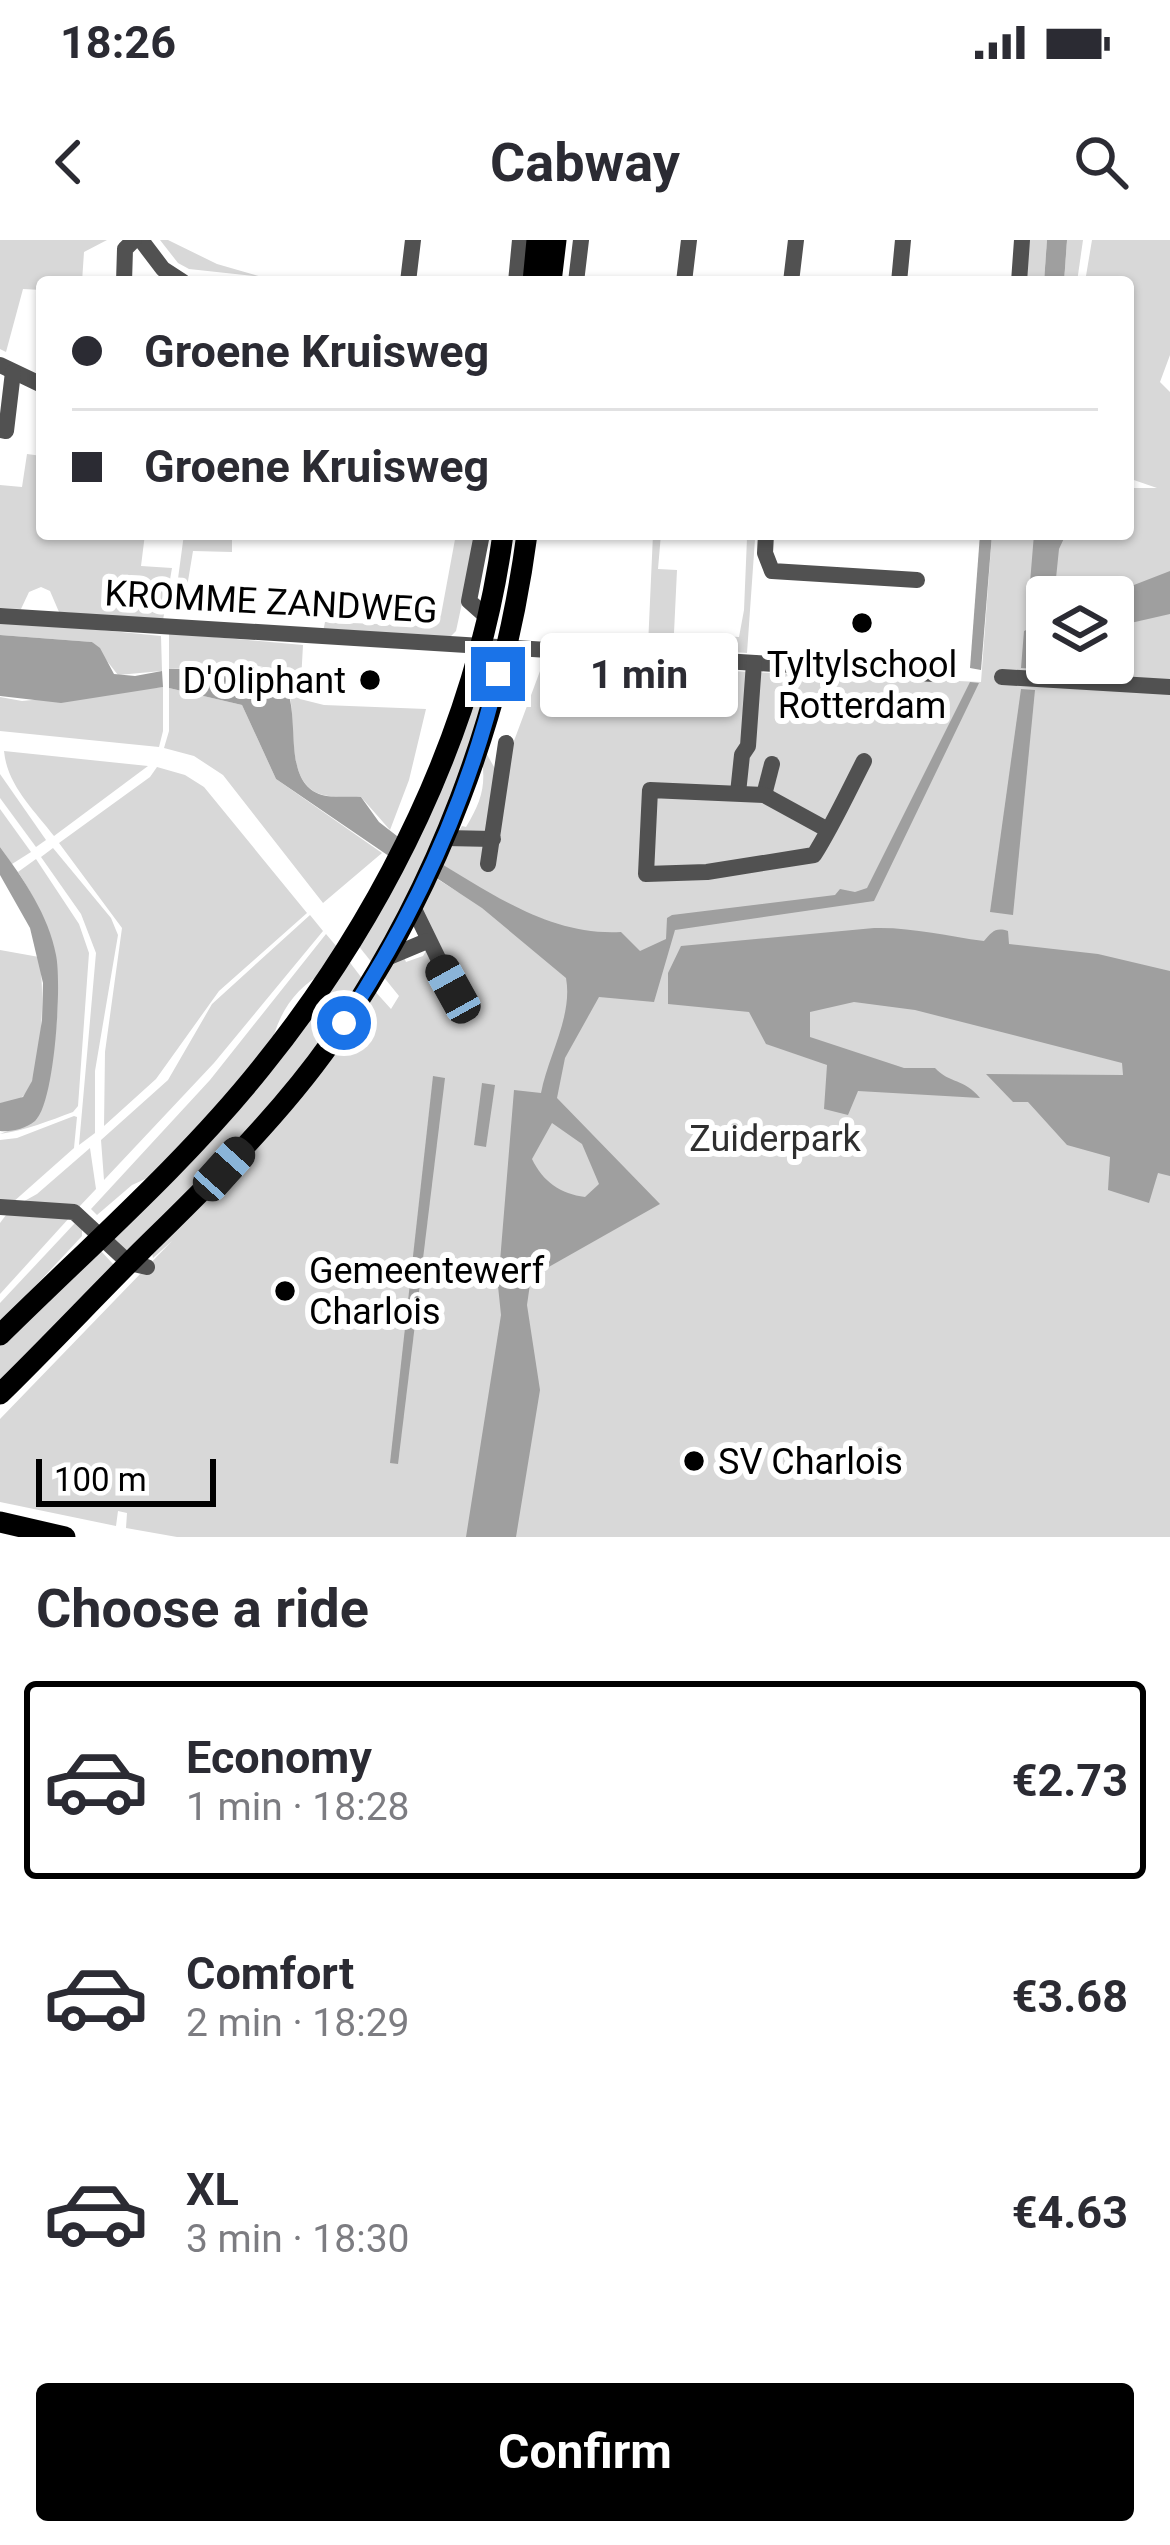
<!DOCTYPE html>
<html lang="en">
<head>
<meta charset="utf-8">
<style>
  :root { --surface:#fff; --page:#f7f7f7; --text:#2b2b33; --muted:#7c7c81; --line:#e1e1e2; --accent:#000 }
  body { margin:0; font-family:Roboto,sans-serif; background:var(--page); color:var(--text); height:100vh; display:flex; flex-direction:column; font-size:45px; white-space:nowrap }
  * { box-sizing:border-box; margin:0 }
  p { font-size:39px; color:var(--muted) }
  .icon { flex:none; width:66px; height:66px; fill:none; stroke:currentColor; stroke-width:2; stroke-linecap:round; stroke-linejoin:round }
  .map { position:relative; height:1297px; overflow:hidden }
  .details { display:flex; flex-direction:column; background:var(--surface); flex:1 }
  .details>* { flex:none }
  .hud { position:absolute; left:36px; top:36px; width:1098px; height:264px; border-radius:12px; box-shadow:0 3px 9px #0004; display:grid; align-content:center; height:264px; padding:0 36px; background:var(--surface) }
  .buttons { position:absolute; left:1026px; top:336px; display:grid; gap:24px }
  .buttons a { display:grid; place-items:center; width:108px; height:108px; border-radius:12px; background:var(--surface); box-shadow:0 3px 9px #0004; font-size:60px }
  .scale { position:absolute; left:36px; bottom:30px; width:180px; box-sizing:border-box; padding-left:12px; border:6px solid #000; border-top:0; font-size:33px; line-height:42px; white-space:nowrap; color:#000; -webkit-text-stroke:9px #fff; paint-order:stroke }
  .end { position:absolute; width:54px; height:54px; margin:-27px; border:15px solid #1a73e8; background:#fff; box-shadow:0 0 0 6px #fff }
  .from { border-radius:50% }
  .bubble { position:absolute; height:84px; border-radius:12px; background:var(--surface); box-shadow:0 3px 9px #0004; font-size:39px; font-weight:700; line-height:84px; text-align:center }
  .car { position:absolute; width:36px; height:72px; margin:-36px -18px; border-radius:15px; box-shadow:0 0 9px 3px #0007; background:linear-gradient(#222 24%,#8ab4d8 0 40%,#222 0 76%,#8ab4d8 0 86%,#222 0) }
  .hud b { display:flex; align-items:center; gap:42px; height:114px; font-size:45px }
  .hud b+b { border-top:3px solid var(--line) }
  .hud i { width:30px; height:30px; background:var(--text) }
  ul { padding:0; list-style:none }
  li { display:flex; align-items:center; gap:36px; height:198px; margin:0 24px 18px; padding:0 12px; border:6px solid transparent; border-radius:12px }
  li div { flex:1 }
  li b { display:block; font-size:45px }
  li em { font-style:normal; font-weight:700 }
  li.current { border-color:var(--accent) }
  li>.icon { width:108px; height:108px; stroke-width:1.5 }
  h2 { padding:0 36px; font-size:54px; line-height:144px }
  .action { display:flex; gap:24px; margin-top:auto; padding:24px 36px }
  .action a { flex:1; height:138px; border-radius:12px; background:var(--accent); color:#fff; font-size:48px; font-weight:700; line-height:138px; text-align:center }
  .status { display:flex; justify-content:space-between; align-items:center; height:84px; padding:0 60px; background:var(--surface); direction:ltr }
  .status svg { height:33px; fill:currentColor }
  header { display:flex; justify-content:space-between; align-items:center; height:156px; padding:0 36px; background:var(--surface); font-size:54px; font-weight:700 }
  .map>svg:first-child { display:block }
  .green { fill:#d8d8d8; fill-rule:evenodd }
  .water { fill:#9f9f9f; fill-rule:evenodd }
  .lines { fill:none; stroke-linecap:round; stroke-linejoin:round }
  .minor { stroke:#515151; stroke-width:16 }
  .major { stroke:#000; stroke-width:21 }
  .route { stroke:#1a73e8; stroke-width:15 }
  .poi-dot { fill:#000; stroke:#fff; stroke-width:4.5 }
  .labels { text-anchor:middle; stroke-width:12; stroke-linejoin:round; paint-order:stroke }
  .street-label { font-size:36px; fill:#000; stroke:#fff }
  .poi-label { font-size:36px; fill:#000; stroke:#fff; text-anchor:start }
  .park-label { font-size:36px; fill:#2f2f2f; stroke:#fff }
</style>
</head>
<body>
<div class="status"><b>18:26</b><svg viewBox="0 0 49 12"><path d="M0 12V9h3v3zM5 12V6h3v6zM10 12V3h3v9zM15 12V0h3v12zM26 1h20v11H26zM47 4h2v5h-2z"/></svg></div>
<header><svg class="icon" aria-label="back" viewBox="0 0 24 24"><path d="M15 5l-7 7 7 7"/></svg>Cabway<svg class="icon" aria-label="search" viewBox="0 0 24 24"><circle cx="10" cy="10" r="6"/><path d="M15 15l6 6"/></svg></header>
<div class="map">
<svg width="1170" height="1297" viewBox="0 0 1170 1297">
  <rect width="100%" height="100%" fill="#fff"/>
  <!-- green -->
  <g class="green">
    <path d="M 0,0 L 107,0 L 84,12 L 82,42 L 42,42 L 42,50 L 23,49 L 6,112 L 0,109 Z"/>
    <path d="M 160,0 L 168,0 L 217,24 L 262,37 L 189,29 L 178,23 Z"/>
    <path d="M 1029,0 L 1047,0 L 1044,42 L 1026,42 Z"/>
    <path d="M 1067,0 L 1083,0 L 1077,42 L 1064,42 Z"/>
    <path d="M 1092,0 L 1170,0 L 1170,115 L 1160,142 L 1170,152 L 1170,1297 L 177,1297 L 126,1288 L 127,1273 L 118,1271 L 116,1286 L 0,1262 L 0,1179 L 172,1001 L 153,1018 L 152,1013 L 373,749 L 391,769 L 399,756 L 382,735 L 389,722 L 403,715 L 406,722 L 423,716 L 432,700 L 421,673 L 434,637 L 458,652 L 440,623 L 462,586 L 466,587 C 481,562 486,547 482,519 L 485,511 L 498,534 L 498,544 L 543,423 L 981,442 L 992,294 L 1128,294 L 1128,248 L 1157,248 L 1128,238 L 1128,42 L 1085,42 ZM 1047,357 L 1113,357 L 1113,423 L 1047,423 Z"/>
    <path d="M 27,214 L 42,216 L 42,294 L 145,294 L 141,326 L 172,328 L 163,380 L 59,372 L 50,351 L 41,347 L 29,352 L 21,369 L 0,368 L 0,245 L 22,247 Z"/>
    <path d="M 184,294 L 232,294 L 232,312 L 193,311 L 187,347 L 177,346 Z"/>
    <path d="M 456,294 L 477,294 L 456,391 L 450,397 L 323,392 L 325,382 L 431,386 L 441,375 Z"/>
    <path d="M 653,294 L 661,294 L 658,329 L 677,330 L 674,393 L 739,397 L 744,370 L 747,298 L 755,299 L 747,413 L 648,406 Z"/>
    <path d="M 0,380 L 161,396 L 162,431 L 118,435 L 92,402 L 0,395 Z"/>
    <path d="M 169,393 L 303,405 L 300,459 L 324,465 L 426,469 L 409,540 L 390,590 L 361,557 C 349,557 334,558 323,555 C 272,541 311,448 273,430 C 249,419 195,428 169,429 Z"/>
    <path d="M 481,424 L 490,424 L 490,428 L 462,537 L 440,594 L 373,724 L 357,704 Z"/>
    <path d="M 163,447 L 163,491 L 159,507 L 0,491 L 0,457 L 22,461 Z"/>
    <path d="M 169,448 L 242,465 L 276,539 L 382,613 L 323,663 L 223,535 L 194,516 L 164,508 L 169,491 Z"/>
    <path d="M 4,511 L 148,526 L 54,596 C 34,570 7,545 4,511 Z"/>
    <path d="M 157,527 L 185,535 L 204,547 L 307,673 L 219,751 L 156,839 L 104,886 L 105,812 L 122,688 L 59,603 L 150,537 Z"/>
    <path d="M 0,534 L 46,600 L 36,607 L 0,558 Z"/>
    <path d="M 0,569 L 31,612 L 12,624 L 0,607 Z"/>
    <path d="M 53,608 L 111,678 L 118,695 L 95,831 L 95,893 L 79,905 L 96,713 L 81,674 L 41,617 Z"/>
    <path d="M 36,619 L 79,684 L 89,713 L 78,866 L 73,872 C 49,881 26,890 0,894 L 37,879 C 45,862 48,843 51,824 C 64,748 61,697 18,632 Z"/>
    <path d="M 310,675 L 323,691 L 214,823 L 104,940 L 101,900 L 168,840 L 212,764 Z"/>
    <path d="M 326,694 L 337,707 L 326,732 C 295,746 275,778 271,810 L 152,936 L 132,945 L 97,975 L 91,969 L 210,840 Z"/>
    <path d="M 0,710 L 39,717 C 45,744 43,832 26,853 C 19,862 11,862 0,863 Z"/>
    <path d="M 348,720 L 364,741 L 321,804 L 260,881 L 127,1013 L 113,1002 L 113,989 Z"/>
    <path d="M 74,876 L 77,877 L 74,908 L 12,963 L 0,962 L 0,900 L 17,898 Z"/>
    <path d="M 90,908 L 96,949 L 78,968 L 19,964 L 37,954 Z"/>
    <path d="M 6,975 L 70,977 L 0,1054 L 0,983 Z"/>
    <path d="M 75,983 L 82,989 L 82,996 L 0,1084 L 0,1063 Z"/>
    <path d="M 99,1009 L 114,1025 L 0,1143 L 0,1102 Z"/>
  </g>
  <!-- water -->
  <g class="water">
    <path d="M 1047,0 L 1067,0 L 1064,42 L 1044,42 Z"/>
    <path d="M 980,294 L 992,294 L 981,430 L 970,428 Z"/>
    <path d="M 1034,294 L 1066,294 L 1059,309 L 1055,348 L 1029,355 Z"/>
    <path d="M 1170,331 L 1170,374 L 1113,387 L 1113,357 L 1103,357 Z"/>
    <path d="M 1047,381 L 1047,406 L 1041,409 L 1039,429 L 1021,428 L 1024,391 Z"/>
    <path d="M 0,395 L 92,402 L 100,408 L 114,434 L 135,436 L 162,431 L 163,447 L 61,463 L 0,456 Z"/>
    <path d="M 260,427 C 319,439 269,539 322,555 C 333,558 349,556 361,557 L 379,582 L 406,603 L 402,625 L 276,539 L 242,465 L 169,448 L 169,429 Z"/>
    <path d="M 970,442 L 979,443 L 874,661 L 675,690 L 654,762 L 599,757 L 565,818 L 557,858 L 660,964 L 531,1037 L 527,1065 L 540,1150 L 516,1297 L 466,1297 L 501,1075 L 498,1046 L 514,850 L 541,853 C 548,816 573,776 566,738 L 482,668 L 435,637 L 430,617 C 490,652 548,696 621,692 L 640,711 L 666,699 L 667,678 L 672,675 L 835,655 L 840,649 L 855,652 L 867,648 ZM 552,883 L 582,904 L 599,944 L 585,957 C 561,954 543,942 532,919 Z"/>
    <path d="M 1021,449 L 1035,450 L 1013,675 L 990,672 Z"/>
    <path d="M 0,607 C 23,638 49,676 56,715 C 62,743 55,863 35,881 C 25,889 12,892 0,891 L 0,863 L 23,857 L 32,841 L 42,780 L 43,743 L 30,688 L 0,635 Z"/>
    <path d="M 874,688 C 912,687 946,696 984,701 C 992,692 995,687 1008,691 L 1009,704 L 1098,714 L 1170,731 L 1170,936 L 1158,933 L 1149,963 L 1108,950 L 1110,917 L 1067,905 L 1028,862 L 1013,862 L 986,834 L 1123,835 L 1122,823 L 915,770 L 854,762 L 810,772 L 810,797 L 904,828 L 935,828 C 950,844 964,838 980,858 L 858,851 L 848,875 L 824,869 L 827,825 L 766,804 L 749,772 L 668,764 L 668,733 L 681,706 Z"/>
    <path d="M 433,836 L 445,838 L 398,1224 L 390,1223 Z"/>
    <path d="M 482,843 L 495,845 L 486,907 L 474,905 Z"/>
  </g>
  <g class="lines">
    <!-- minor -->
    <g class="minor">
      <path d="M 141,0 L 163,29 L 183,42"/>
      <path d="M 124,42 L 125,9 L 134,0"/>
      <path d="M 408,42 L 413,0"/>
      <path d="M 516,42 L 520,0"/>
      <path d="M 576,42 L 581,0"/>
      <path d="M 684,42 L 689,0"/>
      <path d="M 791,42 L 796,0"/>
      <path d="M 899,42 L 903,0"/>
      <path d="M 1019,42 L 1022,0"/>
      <path d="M 0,125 L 42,145"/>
      <path d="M 0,190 L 6,191 L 13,132"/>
      <path d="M 482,294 L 469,361 L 487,377"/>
      <path d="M 766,294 L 765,313 L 772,331 L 917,340"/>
      <path d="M 0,376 L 934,434"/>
      <path d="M 1002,437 L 1170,447"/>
      <path d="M 738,553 L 742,515 L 748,506 L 754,423"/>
      <path d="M 764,555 L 772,524"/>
      <path d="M 828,590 L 764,555 L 650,550 L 646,634 L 707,632 L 814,615 C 833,585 848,552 864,521"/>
      <path d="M 446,598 L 493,599"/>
      <path d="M 488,624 L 506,503"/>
      <path d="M 413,667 L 453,749"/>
      <path d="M 384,719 L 427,701"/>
      <path d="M 0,967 L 74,972 L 129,1023 L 147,1027"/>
    </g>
    <!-- major -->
    <g class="major">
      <path d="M 533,42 L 537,0"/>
      <path d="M 551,42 L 556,0"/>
      <path d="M 0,1095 C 87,1009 185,923 261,828 C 384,676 477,488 503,294"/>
      <path d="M 0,1154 C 48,1107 94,1058 141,1011 C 208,945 278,878 332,801 C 437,651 503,475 527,294"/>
      <path d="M 0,1282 L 65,1297"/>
    </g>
  </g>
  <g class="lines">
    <!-- route -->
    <path class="route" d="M 344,783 C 415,675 468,561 498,434"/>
  </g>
  <!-- markers -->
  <g class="poi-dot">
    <circle cx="862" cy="383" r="12"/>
    <circle cx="370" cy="440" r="12"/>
    <circle cx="285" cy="1051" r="12"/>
    <circle cx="694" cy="1221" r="12"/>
  </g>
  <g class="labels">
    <!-- street labels -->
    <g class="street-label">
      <text transform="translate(271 361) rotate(3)" y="13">KROMME ZANDWEG</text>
    </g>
    <!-- poi labels -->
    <g class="poi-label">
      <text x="862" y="437" text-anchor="middle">Tyltylschool<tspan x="862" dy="41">Rotterdam</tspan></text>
      <text x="346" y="453" text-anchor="end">D'Oliphant</text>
      <text x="309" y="1043">Gemeentewerf<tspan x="309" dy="41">Charlois</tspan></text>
      <text x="718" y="1234">SV Charlois</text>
    </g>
    <!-- park labels -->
    <g class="park-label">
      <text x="775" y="911">Zuiderpark</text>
    </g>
  </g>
</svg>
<div class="buttons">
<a><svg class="icon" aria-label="layers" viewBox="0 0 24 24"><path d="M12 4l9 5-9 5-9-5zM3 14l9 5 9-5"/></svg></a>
</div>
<div class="scale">100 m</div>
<i class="end from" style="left:344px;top:783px"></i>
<i class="end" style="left:498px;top:434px"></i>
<div class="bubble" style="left:540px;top:393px;width:198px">1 min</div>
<i class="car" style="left:453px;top:749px;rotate:331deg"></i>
<i class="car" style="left:224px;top:929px;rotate:42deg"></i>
<div class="hud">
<b><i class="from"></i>Groene Kruisweg</b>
<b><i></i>Groene Kruisweg</b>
</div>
</div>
<section class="details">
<h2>Choose a ride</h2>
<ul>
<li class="current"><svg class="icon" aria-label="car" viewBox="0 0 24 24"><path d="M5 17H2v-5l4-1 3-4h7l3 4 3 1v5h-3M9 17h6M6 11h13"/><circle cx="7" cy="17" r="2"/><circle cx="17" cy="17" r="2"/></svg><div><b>Economy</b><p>1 min · 18:28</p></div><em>€2.73</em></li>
<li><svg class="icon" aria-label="car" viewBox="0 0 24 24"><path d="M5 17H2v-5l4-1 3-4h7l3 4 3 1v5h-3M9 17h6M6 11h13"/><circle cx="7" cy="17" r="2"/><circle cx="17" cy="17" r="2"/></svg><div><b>Comfort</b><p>2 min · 18:29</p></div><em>€3.68</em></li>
<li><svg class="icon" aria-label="car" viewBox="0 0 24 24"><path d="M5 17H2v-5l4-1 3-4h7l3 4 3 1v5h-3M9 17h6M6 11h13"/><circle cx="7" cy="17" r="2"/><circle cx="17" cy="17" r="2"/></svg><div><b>XL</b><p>3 min · 18:30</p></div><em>€4.63</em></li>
</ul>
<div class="action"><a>Confirm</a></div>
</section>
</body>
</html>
